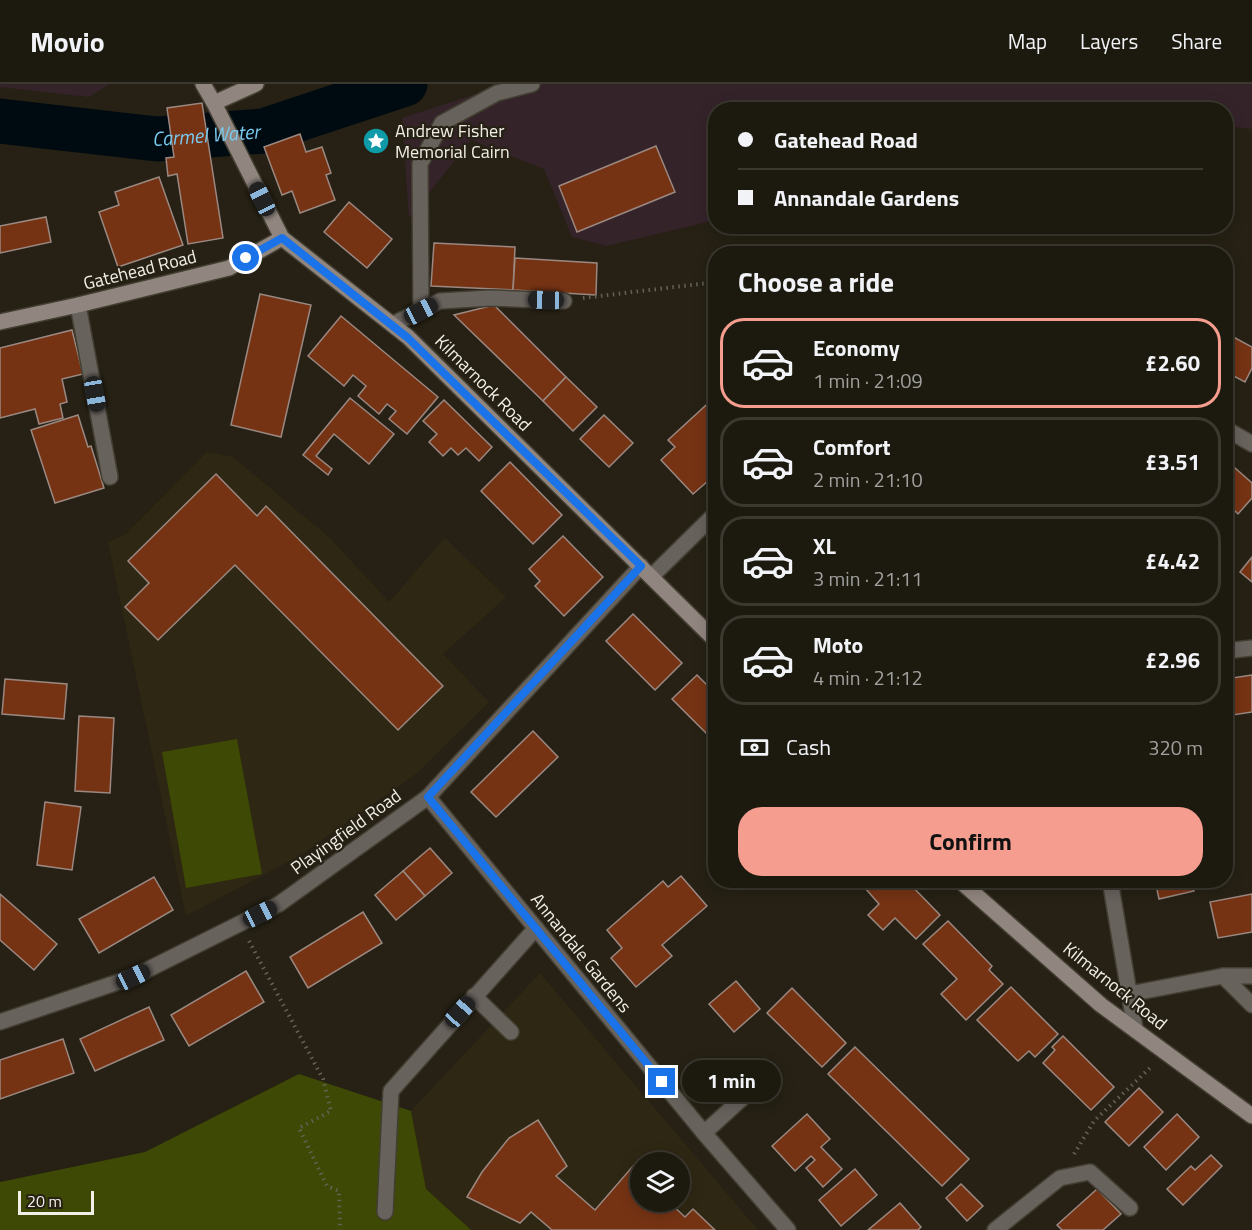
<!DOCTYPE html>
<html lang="en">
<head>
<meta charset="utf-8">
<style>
  :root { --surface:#1c190f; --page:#252218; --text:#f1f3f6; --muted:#a0a09e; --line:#3a382f; --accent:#f59d8f }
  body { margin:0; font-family:"Titillium Web",sans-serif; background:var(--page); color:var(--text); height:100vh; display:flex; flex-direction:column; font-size:22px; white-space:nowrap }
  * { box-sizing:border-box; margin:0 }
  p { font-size:20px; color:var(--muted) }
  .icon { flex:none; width:33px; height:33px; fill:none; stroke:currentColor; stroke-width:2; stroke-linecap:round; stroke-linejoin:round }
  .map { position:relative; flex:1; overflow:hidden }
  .sheet { position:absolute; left:708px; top:162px; width:525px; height:642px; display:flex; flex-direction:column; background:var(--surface); border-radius:24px; box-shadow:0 3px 15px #0003,0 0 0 2px var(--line) }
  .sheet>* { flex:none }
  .banner { position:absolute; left:708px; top:18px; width:525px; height:132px; border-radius:24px; box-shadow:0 3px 15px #0003,0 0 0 2px var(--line); display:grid; align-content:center; height:132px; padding:0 30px; background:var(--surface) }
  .fabs { position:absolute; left:630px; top:1068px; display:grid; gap:12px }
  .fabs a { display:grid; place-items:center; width:60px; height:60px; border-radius:50%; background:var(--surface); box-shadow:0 3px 15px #0003,0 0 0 2px var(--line); font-size:30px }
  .scale { position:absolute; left:18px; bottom:15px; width:76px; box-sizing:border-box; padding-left:6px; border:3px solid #f1efe6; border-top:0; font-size:16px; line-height:21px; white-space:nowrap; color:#f1efe6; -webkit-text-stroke:4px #262114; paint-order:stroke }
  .end { position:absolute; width:27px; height:27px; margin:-14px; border:8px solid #1a73e8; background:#fff; box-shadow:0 0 0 3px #fff }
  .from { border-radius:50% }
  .bubble { position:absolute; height:42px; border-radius:21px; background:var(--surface); box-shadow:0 3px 15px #0003,0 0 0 2px var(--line); font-size:20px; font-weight:700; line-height:42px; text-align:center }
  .car { position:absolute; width:18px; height:36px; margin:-18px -9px; border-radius:8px; box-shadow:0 0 4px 2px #0007; background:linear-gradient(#222 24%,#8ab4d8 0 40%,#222 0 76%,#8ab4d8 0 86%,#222 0) }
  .banner b { display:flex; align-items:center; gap:21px; height:57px; font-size:22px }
  .banner b+b { border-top:2px solid var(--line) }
  .banner i { width:15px; height:15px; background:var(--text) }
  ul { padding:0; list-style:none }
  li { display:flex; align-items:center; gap:18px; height:90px; margin:0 12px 9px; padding:0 18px; border:3px solid var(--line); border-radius:24px }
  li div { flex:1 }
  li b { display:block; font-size:22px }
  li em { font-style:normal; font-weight:700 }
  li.on { border-color:var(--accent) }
  li>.icon { width:54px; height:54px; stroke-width:1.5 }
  h2 { padding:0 30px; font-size:27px; line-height:72px }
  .pay { display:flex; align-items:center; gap:15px; height:66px; padding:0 30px; font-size:22px }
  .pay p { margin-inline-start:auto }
  .action { display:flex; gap:12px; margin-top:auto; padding:12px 30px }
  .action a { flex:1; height:69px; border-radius:24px; background:var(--accent); color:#111; font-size:24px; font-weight:700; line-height:69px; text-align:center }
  header { display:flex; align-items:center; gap:36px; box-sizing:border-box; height:84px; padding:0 30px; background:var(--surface); border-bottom:2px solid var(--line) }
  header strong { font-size:28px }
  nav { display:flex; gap:33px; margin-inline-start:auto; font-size:21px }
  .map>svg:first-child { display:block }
  .industrial { fill:#35232a }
  .built { fill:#2e2713; fill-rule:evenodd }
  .green { fill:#3d4904 }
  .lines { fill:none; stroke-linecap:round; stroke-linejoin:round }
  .river { stroke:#000a11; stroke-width:45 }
  .building { fill:#763314; stroke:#9a8881; stroke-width:1.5 }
  .service-casing { stroke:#423e31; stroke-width:18 }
  .minor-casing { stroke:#423e31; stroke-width:18 }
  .secondary-casing { stroke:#423e31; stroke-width:18 }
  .path { stroke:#656155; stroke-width:4; stroke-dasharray:1.5 4.5; stroke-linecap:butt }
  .service { stroke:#68625d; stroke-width:15 }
  .minor { stroke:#68625d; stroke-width:15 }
  .secondary { stroke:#91867f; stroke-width:15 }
  .route { stroke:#1a73e8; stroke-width:8 }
  .labels { text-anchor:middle; stroke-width:4.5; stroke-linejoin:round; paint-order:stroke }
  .poi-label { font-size:18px; fill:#f1efe6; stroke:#262114; text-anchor:start }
  .street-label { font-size:18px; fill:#f1efe6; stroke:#262114 }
  .water-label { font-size:20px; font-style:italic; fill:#79caef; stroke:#262114 }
</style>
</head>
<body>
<header>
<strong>Movio</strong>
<nav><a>Map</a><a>Layers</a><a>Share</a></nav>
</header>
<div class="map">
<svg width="1252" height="1146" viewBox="0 0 1252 1146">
  <rect width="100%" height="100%" fill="#262114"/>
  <!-- industrial -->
  <g class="industrial">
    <path d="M 0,0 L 109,0 L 89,13 L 0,3 Z"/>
    <path d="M 507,0 L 1252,0 L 1252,45 L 1226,42 L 1226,26 L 716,26 L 715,136 L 607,162 L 572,153 L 544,85 L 471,56 L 409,134 L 402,34 Z"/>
  </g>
  <!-- built -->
  <g class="built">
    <path d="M 207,368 L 233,373 L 330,454 L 389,518 L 445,454 L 506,513 L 443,570 L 489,618 L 416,690 L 299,772 L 186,832 L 108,458 L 126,450 Z"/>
    <path d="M 540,889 L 758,1146 L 471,1146 L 426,1106 L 411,1027 ZM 640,1078 L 680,1078 L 680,1118 L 640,1118 Z"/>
  </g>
  <!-- green -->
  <g class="green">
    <path d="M 237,655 L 262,790 L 186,804 L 162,668 Z"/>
    <path d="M 299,990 L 411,1027 L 426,1105 L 471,1146 L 0,1146 L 0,1098 L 145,1068 Z"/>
  </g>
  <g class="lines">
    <!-- river -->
    <path class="river" id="s1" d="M 0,37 L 157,55 L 263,47 L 405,0"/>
  </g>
  <!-- building -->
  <g class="building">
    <path d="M 202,19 L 223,154 L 188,160 L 177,90 L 168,92 L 166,74 L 174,73 L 167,24 Z"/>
    <path d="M 300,50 L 306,68 L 322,63 L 331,89 L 326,91 L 335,116 L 300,129 L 292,107 L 282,111 L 264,63 Z"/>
    <path d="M 656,62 L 675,108 L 577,148 L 559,102 Z"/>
    <path d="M 159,93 L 183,161 L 118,183 L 99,128 L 119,121 L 115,108 Z"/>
    <path d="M 349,118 L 392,155 L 367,184 L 324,148 Z"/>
    <path d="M 46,133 L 51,158 L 0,169 L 0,142 Z"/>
    <path d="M 434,159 L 515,163 L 513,206 L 431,202 Z"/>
    <path d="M 515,174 L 597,179 L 596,211 L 513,206 Z"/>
    <path d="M 260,210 L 311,221 L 281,353 L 231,341 Z"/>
    <path d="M 494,221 L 566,293 L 543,317 L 454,231 Z"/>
    <path d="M 341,232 L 438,313 L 407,350 L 389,335 L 396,327 L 387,320 L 379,330 L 358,312 L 366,302 L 353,291 L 344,302 L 308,272 Z"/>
    <path d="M 72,246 L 83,290 L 62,295 L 67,318 L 60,320 L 63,334 L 39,340 L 35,325 L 0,334 L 0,264 Z"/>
    <path d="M 1226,249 L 1252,263 L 1252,284 L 1245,298 L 1226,288 Z"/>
    <path d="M 566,293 L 597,323 L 573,347 L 543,317 Z"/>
    <path d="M 716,312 L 716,390 L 693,410 L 661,376 L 675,363 L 668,356 Z"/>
    <path d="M 350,314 L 394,350 L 369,380 L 334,350 L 316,372 L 332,385 L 328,391 L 303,371 Z"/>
    <path d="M 444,316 L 492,363 L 479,377 L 466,364 L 458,371 L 451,364 L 443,372 L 429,358 L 437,350 L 423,337 Z"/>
    <path d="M 78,331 L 88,363 L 91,362 L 104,404 L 55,419 L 31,346 Z"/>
    <path d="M 604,331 L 633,359 L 609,383 L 580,355 Z"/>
    <path d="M 1226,376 L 1252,399 L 1252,414 L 1238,430 L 1226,418 Z"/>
    <path d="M 510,378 L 562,431 L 533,460 L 481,407 Z"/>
    <path d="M 216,390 L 257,432 L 266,422 L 443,602 L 398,646 L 235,481 L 158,556 L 125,523 L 149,499 L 128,477 Z"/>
    <path d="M 563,452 L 603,493 L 564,532 L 535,502 L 540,497 L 529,485 Z"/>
    <path d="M 1252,473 L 1252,498 L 1240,488 Z"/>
    <path d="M 633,530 L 682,579 L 655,606 L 606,557 Z"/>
    <path d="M 697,591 L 716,610 L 716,659 L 672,615 Z"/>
    <path d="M 1252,591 L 1252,628 L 1226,632 L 1226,595 Z"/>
    <path d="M 5,595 L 67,600 L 64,635 L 2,630 Z"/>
    <path d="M 79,632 L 114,634 L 110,709 L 75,707 Z"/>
    <path d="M 533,647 L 558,673 L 496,733 L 471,708 Z"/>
    <path d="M 45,718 L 81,723 L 72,786 L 37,781 Z"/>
    <path d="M 430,764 L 452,789 L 425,812 L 403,787 Z"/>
    <path d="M 403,787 L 425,812 L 396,836 L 375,811 Z"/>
    <path d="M 681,792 L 707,822 L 662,861 L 672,872 L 636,903 L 611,874 L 622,864 L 607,846 L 663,797 L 668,803 Z"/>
    <path d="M 154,793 L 173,826 L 99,869 L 79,835 Z"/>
    <path d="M 858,796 L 906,796 L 940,831 L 916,855 L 895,834 L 883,846 L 868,831 L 879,820 Z"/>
    <path d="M 1155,796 L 1192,796 L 1194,807 L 1159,815 Z"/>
    <path d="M 0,810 L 57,860 L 34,886 L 0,856 Z"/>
    <path d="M 1252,810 L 1252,848 L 1218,854 L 1210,818 Z"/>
    <path d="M 363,828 L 382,859 L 308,904 L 290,873 Z"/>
    <path d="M 948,837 L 992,882 L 989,886 L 1003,900 L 966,936 L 941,910 L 957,895 L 923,860 Z"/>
    <path d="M 246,887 L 264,918 L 189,962 L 171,931 Z"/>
    <path d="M 736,897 L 760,925 L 734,948 L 709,920 Z"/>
    <path d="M 1011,903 L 1058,950 L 1035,973 L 1029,967 L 1018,977 L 977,936 Z"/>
    <path d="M 792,904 L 846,959 L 822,983 L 767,929 Z"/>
    <path d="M 149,923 L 164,956 L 95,987 L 80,955 Z"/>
    <path d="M 1063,952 L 1114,1003 L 1091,1026 L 1043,979 L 1055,966 L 1052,963 Z"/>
    <path d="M 63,955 L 74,989 L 0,1015 L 0,976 Z"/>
    <path d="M 855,963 L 969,1075 L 942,1102 L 828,990 Z"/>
    <path d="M 1139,1004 L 1163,1028 L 1129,1062 L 1105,1038 Z"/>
    <path d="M 807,1030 L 830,1055 L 821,1063 L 842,1085 L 823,1103 L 806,1084 L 815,1076 L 811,1072 L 795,1087 L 772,1062 Z"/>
    <path d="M 1177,1030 L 1199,1053 L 1166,1086 L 1144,1063 Z"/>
    <path d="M 538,1036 L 567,1082 L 556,1092 L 595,1126 L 633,1082 L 640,1089 L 640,1118 L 669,1118 L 685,1133 L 693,1125 L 715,1146 L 552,1146 L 531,1128 L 520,1139 L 467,1113 L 482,1088 L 509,1054 Z"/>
    <path d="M 1211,1071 L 1222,1082 L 1183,1121 L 1167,1105 L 1191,1082 L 1195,1086 Z"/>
    <path d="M 855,1085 L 877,1111 L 841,1142 L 819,1116 Z"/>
    <path d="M 961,1100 L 983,1122 L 967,1137 L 946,1114 Z"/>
    <path d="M 1097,1105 L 1121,1130 L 1103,1146 L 1062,1146 L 1057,1141 Z"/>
    <path d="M 900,1119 L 921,1143 L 918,1146 L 868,1146 Z"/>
  </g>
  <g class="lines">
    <defs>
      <g id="service">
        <path d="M 78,221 L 110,393"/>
        <path d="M 421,227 L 420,80 L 442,39 L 497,9 L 532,0"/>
        <path d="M 652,492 L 716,429"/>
        <path d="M 474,912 L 511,948"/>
        <path d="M 385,1128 L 391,1007 L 536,844"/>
      </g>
      <g id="minor">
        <path d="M 393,240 L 440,217 L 491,214 L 564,217"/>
        <path d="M 1226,345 L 1252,360"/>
        <path d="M 1226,567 L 1252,564"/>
        <path d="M 428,713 L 704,1049 L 788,1146"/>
        <path d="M 1110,796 L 1135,944"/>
        <path d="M 1223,892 L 1252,921"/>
        <path d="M 1129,910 L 1223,892 L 1252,892"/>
        <path d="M 0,938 L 133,893 L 279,820 L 428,713 L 641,482"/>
        <path d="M 704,1049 L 759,999"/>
        <path d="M 995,1146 L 1060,1094 L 1090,1088 L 1130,1124"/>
      </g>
      <g id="secondary">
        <path d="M 203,0 L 214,19 L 282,154 L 408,253 L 716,557"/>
        <path d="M 214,19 L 256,0"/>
        <path d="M 0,238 L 78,221 L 229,184 L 282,154"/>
        <path d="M 959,796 L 1101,921 L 1252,1032"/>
      </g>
    </defs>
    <!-- service casing -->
    <use href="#service" class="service-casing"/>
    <!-- minor casing -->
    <use href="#minor" class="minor-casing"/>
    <!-- secondary casing -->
    <use href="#secondary" class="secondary-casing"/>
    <!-- path -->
    <g class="path">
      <path d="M 583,214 L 708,199 L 716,201"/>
      <path d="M 249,857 L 323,995 L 331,1027 L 299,1044 L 327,1102 L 339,1107 L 340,1146"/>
      <path d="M 1074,1070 L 1094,1037 L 1152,982"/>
    </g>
    <!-- service -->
    <use href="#service" class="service"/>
    <!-- minor -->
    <use href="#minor" class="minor"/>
    <!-- secondary -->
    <use href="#secondary" class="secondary"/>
  </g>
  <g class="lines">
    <!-- route -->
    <path class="route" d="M 246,174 L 282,154 L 408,254 L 641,482 L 428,713 L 662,998"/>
  </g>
  <!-- icons -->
  <defs>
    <symbol id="sight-disc" viewBox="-11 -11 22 22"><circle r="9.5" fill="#0f9aa8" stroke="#262114"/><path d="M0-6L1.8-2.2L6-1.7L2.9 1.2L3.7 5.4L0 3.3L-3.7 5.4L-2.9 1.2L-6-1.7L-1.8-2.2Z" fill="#fff"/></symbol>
  </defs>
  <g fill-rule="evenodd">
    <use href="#sight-disc" x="361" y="42" width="30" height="30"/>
  </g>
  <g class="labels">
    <!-- poi labels -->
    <g class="poi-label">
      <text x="395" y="53">Andrew Fisher<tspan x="395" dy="21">Memorial Cairn</tspan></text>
    </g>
    <!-- street labels -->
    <g class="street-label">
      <text transform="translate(140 186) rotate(-14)" y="6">Gatehead Road</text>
      <text transform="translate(483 299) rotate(45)" y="6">Kilmarnock Road</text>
      <text transform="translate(346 748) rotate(-36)" y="6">Playingfield Road</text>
      <text transform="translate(581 869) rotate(51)" y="6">Annandale Gardens</text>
      <text transform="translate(1115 902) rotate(39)" y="6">Kilmarnock Road</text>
    </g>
    <!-- water labels -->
    <g class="water-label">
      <text dy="7" stroke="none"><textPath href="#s1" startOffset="207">Carmel Water</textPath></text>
    </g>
  </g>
</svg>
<div class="fabs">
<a><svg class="icon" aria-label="layers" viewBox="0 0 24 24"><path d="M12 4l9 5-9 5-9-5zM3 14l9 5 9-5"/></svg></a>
</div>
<div class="scale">20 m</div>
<i class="end from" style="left:246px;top:174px"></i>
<i class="end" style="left:662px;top:998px"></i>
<div class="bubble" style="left:682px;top:976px;width:99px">1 min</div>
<i class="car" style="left:262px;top:115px;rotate:334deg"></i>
<i class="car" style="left:546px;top:216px;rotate:271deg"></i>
<i class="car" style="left:421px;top:227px;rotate:62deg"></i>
<i class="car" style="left:95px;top:310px;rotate:170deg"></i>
<i class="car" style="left:260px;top:830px;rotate:63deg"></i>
<i class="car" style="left:133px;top:893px;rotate:64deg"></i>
<i class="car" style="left:460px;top:928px;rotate:42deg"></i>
<div class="banner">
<b><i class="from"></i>Gatehead Road</b>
<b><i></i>Annandale Gardens</b>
</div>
<section class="sheet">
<h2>Choose a ride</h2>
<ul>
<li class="on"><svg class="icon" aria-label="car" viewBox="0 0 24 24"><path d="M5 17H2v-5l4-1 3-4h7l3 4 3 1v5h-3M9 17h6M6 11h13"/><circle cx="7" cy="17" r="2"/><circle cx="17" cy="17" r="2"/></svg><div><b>Economy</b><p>1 min · 21:09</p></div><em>£2.60</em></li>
<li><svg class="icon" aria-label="car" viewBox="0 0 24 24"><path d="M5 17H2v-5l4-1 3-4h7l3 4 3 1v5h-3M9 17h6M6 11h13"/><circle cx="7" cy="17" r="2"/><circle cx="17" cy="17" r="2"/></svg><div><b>Comfort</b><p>2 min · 21:10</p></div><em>£3.51</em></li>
<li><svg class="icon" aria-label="car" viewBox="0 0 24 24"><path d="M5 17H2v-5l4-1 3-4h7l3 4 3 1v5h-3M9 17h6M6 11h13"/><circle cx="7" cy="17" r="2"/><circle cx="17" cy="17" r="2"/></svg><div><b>XL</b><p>3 min · 21:11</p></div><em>£4.42</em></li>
<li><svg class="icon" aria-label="car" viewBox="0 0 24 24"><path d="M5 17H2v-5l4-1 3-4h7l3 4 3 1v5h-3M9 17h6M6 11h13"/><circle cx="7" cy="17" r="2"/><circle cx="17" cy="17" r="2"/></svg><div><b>Moto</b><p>4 min · 21:12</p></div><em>£2.96</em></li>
</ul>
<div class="pay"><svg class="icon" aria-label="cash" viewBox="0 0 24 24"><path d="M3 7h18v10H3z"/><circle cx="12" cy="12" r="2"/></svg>Cash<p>320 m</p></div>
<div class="action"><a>Confirm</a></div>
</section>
</div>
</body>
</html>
